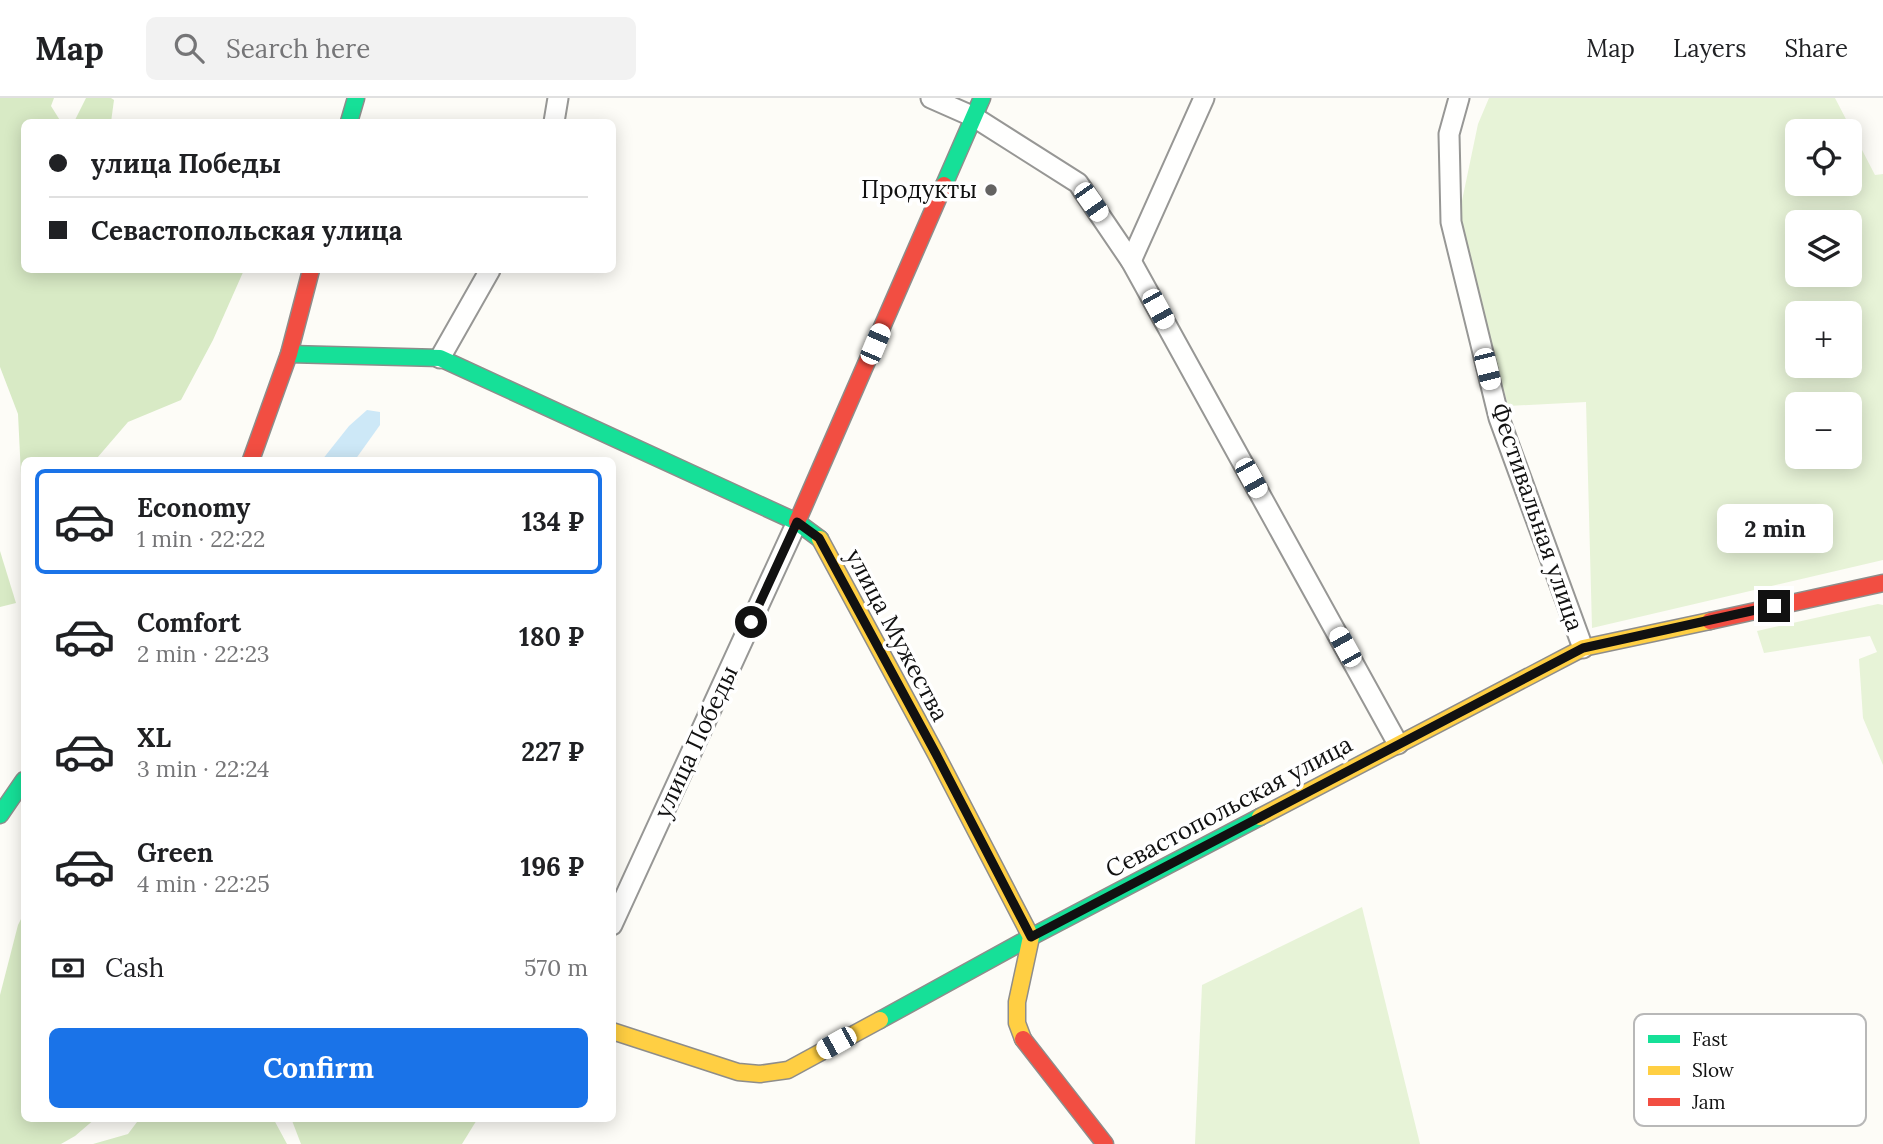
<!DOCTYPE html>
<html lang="en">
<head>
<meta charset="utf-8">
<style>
  :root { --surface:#fff; --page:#f2f2f2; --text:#202124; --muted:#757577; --line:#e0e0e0; --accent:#1a73e8 }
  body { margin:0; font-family:Lora,serif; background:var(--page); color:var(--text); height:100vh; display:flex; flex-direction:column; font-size:26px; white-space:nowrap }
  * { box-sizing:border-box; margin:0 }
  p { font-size:23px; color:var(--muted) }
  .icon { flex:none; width:38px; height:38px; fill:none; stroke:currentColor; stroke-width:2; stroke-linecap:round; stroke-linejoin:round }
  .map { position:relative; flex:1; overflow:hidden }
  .side { position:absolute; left:21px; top:359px; width:595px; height:665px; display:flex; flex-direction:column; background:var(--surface); border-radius:10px; box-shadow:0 4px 18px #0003 }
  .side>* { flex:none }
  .top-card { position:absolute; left:21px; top:21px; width:595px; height:154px; border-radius:10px; box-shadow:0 4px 18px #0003; display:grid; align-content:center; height:154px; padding:0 28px; background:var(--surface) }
  .tools { position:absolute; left:1785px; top:21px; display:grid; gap:14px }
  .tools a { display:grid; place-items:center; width:77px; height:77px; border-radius:10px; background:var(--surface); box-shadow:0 4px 18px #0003; font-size:35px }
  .end { position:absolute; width:32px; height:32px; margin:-16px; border:9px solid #111; background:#fff; box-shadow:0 0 0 4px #fff }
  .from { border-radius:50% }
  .bubble { position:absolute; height:49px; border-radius:10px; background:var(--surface); box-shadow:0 4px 18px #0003; font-size:23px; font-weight:700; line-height:49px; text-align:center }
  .car { position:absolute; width:21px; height:42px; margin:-21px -10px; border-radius:9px; box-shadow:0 0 5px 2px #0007; background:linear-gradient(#fff 24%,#345 0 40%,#fff 0 76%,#345 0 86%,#fff 0) }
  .top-card b { display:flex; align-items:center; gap:24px; height:66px; font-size:26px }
  .top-card b+b { border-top:2px solid var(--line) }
  .top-card i { width:18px; height:18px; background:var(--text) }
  ul { padding:12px 0 0; list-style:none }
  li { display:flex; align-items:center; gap:21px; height:105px; margin:0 14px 10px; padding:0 14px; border:4px solid transparent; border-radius:10px }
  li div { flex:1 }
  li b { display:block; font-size:26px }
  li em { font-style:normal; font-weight:700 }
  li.selected { border-color:var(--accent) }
  li>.icon { width:63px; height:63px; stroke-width:1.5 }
  .pay { display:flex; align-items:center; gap:18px; height:77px; padding:0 28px; font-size:26px }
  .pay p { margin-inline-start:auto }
  .cta { display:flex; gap:14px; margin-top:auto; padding:14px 28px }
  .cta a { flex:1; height:80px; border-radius:10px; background:var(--accent); color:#fff; font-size:28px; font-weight:700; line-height:80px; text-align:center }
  header { display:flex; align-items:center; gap:42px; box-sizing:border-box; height:98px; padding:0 35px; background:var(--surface); border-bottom:2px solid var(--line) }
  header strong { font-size:33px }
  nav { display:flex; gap:38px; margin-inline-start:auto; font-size:24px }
  .search { width:490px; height:63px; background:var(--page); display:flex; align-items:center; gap:18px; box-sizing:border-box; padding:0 24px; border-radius:10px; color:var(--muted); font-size:26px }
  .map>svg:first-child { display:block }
  .green { fill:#e7f3d7; fill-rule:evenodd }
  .forest { fill:#d8eac5 }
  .water { fill:#cde8f7 }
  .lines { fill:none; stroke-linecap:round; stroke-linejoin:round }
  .street-casing { stroke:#979795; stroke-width:23 }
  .fast-casing { stroke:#8e8d8b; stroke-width:19 }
  .slow-casing { stroke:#8e8d8b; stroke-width:19 }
  .jam-casing { stroke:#8e8d8b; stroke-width:19 }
  .street { stroke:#fffffe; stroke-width:19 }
  .fast { stroke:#16e098; stroke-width:16 }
  .slow { stroke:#ffcf43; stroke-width:16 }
  .jam { stroke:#f24e42; stroke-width:16 }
  .route { stroke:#111; stroke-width:9 }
  .poi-dot { fill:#646362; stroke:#fff; stroke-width:2.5 }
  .labels { text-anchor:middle; stroke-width:7; stroke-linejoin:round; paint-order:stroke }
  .poi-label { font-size:24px; fill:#111; stroke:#fff; text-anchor:end }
  .street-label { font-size:24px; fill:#111; stroke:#fff }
  .key { fill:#fff; stroke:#b8b8b8; stroke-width:2 }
  .key-label { font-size:19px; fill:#111 }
</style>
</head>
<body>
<header>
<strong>Map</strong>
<div class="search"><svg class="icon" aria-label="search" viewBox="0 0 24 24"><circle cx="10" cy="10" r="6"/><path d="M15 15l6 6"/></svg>Search here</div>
<nav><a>Map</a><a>Layers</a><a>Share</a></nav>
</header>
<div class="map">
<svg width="1883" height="1046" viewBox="0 0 1883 1046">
  <rect width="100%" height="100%" fill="#fdfcf7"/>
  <!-- green -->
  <g class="green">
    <path d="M 1489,0 L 1835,0 L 1875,77 L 1883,76 L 1883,462 L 1592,530 L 1586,304 L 1508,308 L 1459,117 L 1478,26 ZM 1797,33 L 1850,33 L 1850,86 L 1797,86 ZM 1797,124 L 1850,124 L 1850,177 L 1797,177 ZM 1797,215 L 1850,215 L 1850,268 L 1797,268 ZM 1797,306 L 1850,306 L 1850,359 L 1797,359 Z"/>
    <path d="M 1878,506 L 1883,507 L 1883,667 L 1863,620 L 1859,561 L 1877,554 L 1870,538 L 1764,555 L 1757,533 Z"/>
    <path d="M 1362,809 L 1420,1046 L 1195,1046 L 1202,887 Z"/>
  </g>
  <!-- forest -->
  <g class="forest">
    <path d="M 0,0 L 54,0 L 51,8 L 61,24 L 24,24 L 24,172 L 244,172 L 213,242 L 181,302 L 128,324 L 97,360 L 97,362 L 24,362 L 24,438 L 18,316 L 0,269 Z"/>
    <path d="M 86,0 L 111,0 L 114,2 L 111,24 L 74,24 Z"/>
    <path d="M 0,453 L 16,505 L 0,509 Z"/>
    <path d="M 24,815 L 24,1020 L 96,1020 L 75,1038 L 61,1046 L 0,1046 L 0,897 L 18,827 Z"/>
    <path d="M 140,1020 L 273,1020 L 287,1046 L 93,1046 L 128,1036 Z"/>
    <path d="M 291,1020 L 478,1020 L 462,1046 L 301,1046 Z"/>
  </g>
  <!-- water -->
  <path class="water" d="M 367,312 L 380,314 L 380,327 L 355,362 L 322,362 L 349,328 Z"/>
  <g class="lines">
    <defs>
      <g id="street">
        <path d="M 931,0 L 974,19 L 1078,85 L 1131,163 L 1398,646"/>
        <path d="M 1459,0 L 1449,36 L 1451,124 L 1499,320 L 1583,550"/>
        <path d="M 554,24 L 558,0"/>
        <path d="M 1131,163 L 1204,0"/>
        <path d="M 440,260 L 490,172"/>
        <path d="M 612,827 L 797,424"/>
      </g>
      <g id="fast">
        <path d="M 349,24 L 356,0"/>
        <path d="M 944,87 L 982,0"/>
        <path d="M 289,256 L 440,260 L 797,424 L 820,441"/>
        <path d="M 0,717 L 24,682"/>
        <path d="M 880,922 L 1031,839 L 1260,719"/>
      </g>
      <g id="slow">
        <path d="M 820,441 L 936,656 L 1031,839 L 1017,904 L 1017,925 L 1023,941"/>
        <path d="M 1260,719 L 1583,550 L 1710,523"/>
        <path d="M 612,933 L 738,974 L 760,976 L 788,972 L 880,922"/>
      </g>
      <g id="jam">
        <path d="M 251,362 L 289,256 L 311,172"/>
        <path d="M 797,424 L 944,87"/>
        <path d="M 1710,523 L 1883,485"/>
        <path d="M 1023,941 L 1105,1046"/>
      </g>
    </defs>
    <!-- street casing -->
    <use href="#street" class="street-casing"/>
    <!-- fast casing -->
    <use href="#fast" class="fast-casing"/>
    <!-- slow casing -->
    <use href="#slow" class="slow-casing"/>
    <!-- jam casing -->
    <use href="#jam" class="jam-casing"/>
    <!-- street -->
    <use href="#street" class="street"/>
    <!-- fast -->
    <use href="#fast" class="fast"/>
    <!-- slow -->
    <use href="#slow" class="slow"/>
    <!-- jam -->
    <use href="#jam" class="jam"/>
  </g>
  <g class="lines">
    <!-- route -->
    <path class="route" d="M 751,524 L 797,424 L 819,440 L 936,656 L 1031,839 L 1583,550 L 1774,508"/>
  </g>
  <!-- markers -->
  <circle class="poi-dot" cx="991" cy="92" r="7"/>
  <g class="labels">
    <!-- poi labels -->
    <g class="poi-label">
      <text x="977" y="100">Продукты</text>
    </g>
    <!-- street labels -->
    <g class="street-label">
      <text transform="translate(1537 419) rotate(71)" y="8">Фестивальная улица</text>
      <text transform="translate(897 537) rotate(62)" y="8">улица Мужества</text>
      <text transform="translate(696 644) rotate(-65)" y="8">улица Победы</text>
      <text transform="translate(1229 709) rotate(-28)" y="8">Севастопольская улица</text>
    </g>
  </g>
  <!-- legend -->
  <rect x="1634" y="916" width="232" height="112" rx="10" class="key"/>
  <rect x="1648" y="937" width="32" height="8" fill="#16e098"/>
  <rect x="1648" y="968" width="32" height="9" fill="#ffcf43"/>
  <rect x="1648" y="1000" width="32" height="8" fill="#f24e42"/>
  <g class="key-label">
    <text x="1692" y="948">Fast</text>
    <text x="1692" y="979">Slow</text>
    <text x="1692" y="1011">Jam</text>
  </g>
</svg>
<div class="tools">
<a><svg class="icon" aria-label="locate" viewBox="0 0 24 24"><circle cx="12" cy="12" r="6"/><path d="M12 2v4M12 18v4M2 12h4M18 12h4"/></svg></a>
<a><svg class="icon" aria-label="layers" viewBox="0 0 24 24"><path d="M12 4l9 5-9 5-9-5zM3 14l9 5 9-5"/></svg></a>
<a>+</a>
<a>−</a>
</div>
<i class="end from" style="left:751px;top:524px"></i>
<i class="end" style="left:1774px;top:508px"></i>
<div class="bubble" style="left:1717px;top:406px;width:116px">2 min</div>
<i class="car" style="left:1091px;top:104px;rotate:145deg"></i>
<i class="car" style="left:1158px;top:211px;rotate:151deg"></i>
<i class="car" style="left:875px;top:246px;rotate:23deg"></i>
<i class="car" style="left:1487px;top:271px;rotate:166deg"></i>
<i class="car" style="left:1251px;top:380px;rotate:151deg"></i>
<i class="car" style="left:1345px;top:549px;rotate:331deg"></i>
<i class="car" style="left:836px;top:945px;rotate:241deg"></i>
<div class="top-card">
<b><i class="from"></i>улица Победы</b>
<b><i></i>Севастопольская улица</b>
</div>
<section class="side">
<ul>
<li class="selected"><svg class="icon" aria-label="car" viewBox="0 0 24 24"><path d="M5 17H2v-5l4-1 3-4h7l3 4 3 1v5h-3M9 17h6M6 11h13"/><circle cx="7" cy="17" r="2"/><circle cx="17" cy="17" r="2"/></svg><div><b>Economy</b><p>1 min · 22:22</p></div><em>134 ₽</em></li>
<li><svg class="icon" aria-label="car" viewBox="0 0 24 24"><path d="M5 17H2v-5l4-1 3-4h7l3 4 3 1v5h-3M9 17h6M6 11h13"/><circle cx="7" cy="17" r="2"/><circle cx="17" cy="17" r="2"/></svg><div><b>Comfort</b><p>2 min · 22:23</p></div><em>180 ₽</em></li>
<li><svg class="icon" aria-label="car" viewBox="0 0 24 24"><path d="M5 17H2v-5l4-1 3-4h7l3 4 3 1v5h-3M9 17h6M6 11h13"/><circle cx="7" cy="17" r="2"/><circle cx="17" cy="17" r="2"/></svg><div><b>XL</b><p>3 min · 22:24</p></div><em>227 ₽</em></li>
<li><svg class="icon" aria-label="car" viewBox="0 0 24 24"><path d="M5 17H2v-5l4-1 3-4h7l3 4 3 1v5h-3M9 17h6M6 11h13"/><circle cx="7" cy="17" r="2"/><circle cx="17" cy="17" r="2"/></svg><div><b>Green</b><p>4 min · 22:25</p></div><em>196 ₽</em></li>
</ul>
<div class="pay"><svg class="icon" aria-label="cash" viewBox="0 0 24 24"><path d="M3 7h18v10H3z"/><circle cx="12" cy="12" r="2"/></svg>Cash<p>570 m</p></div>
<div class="cta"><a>Confirm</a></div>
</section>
</div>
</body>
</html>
